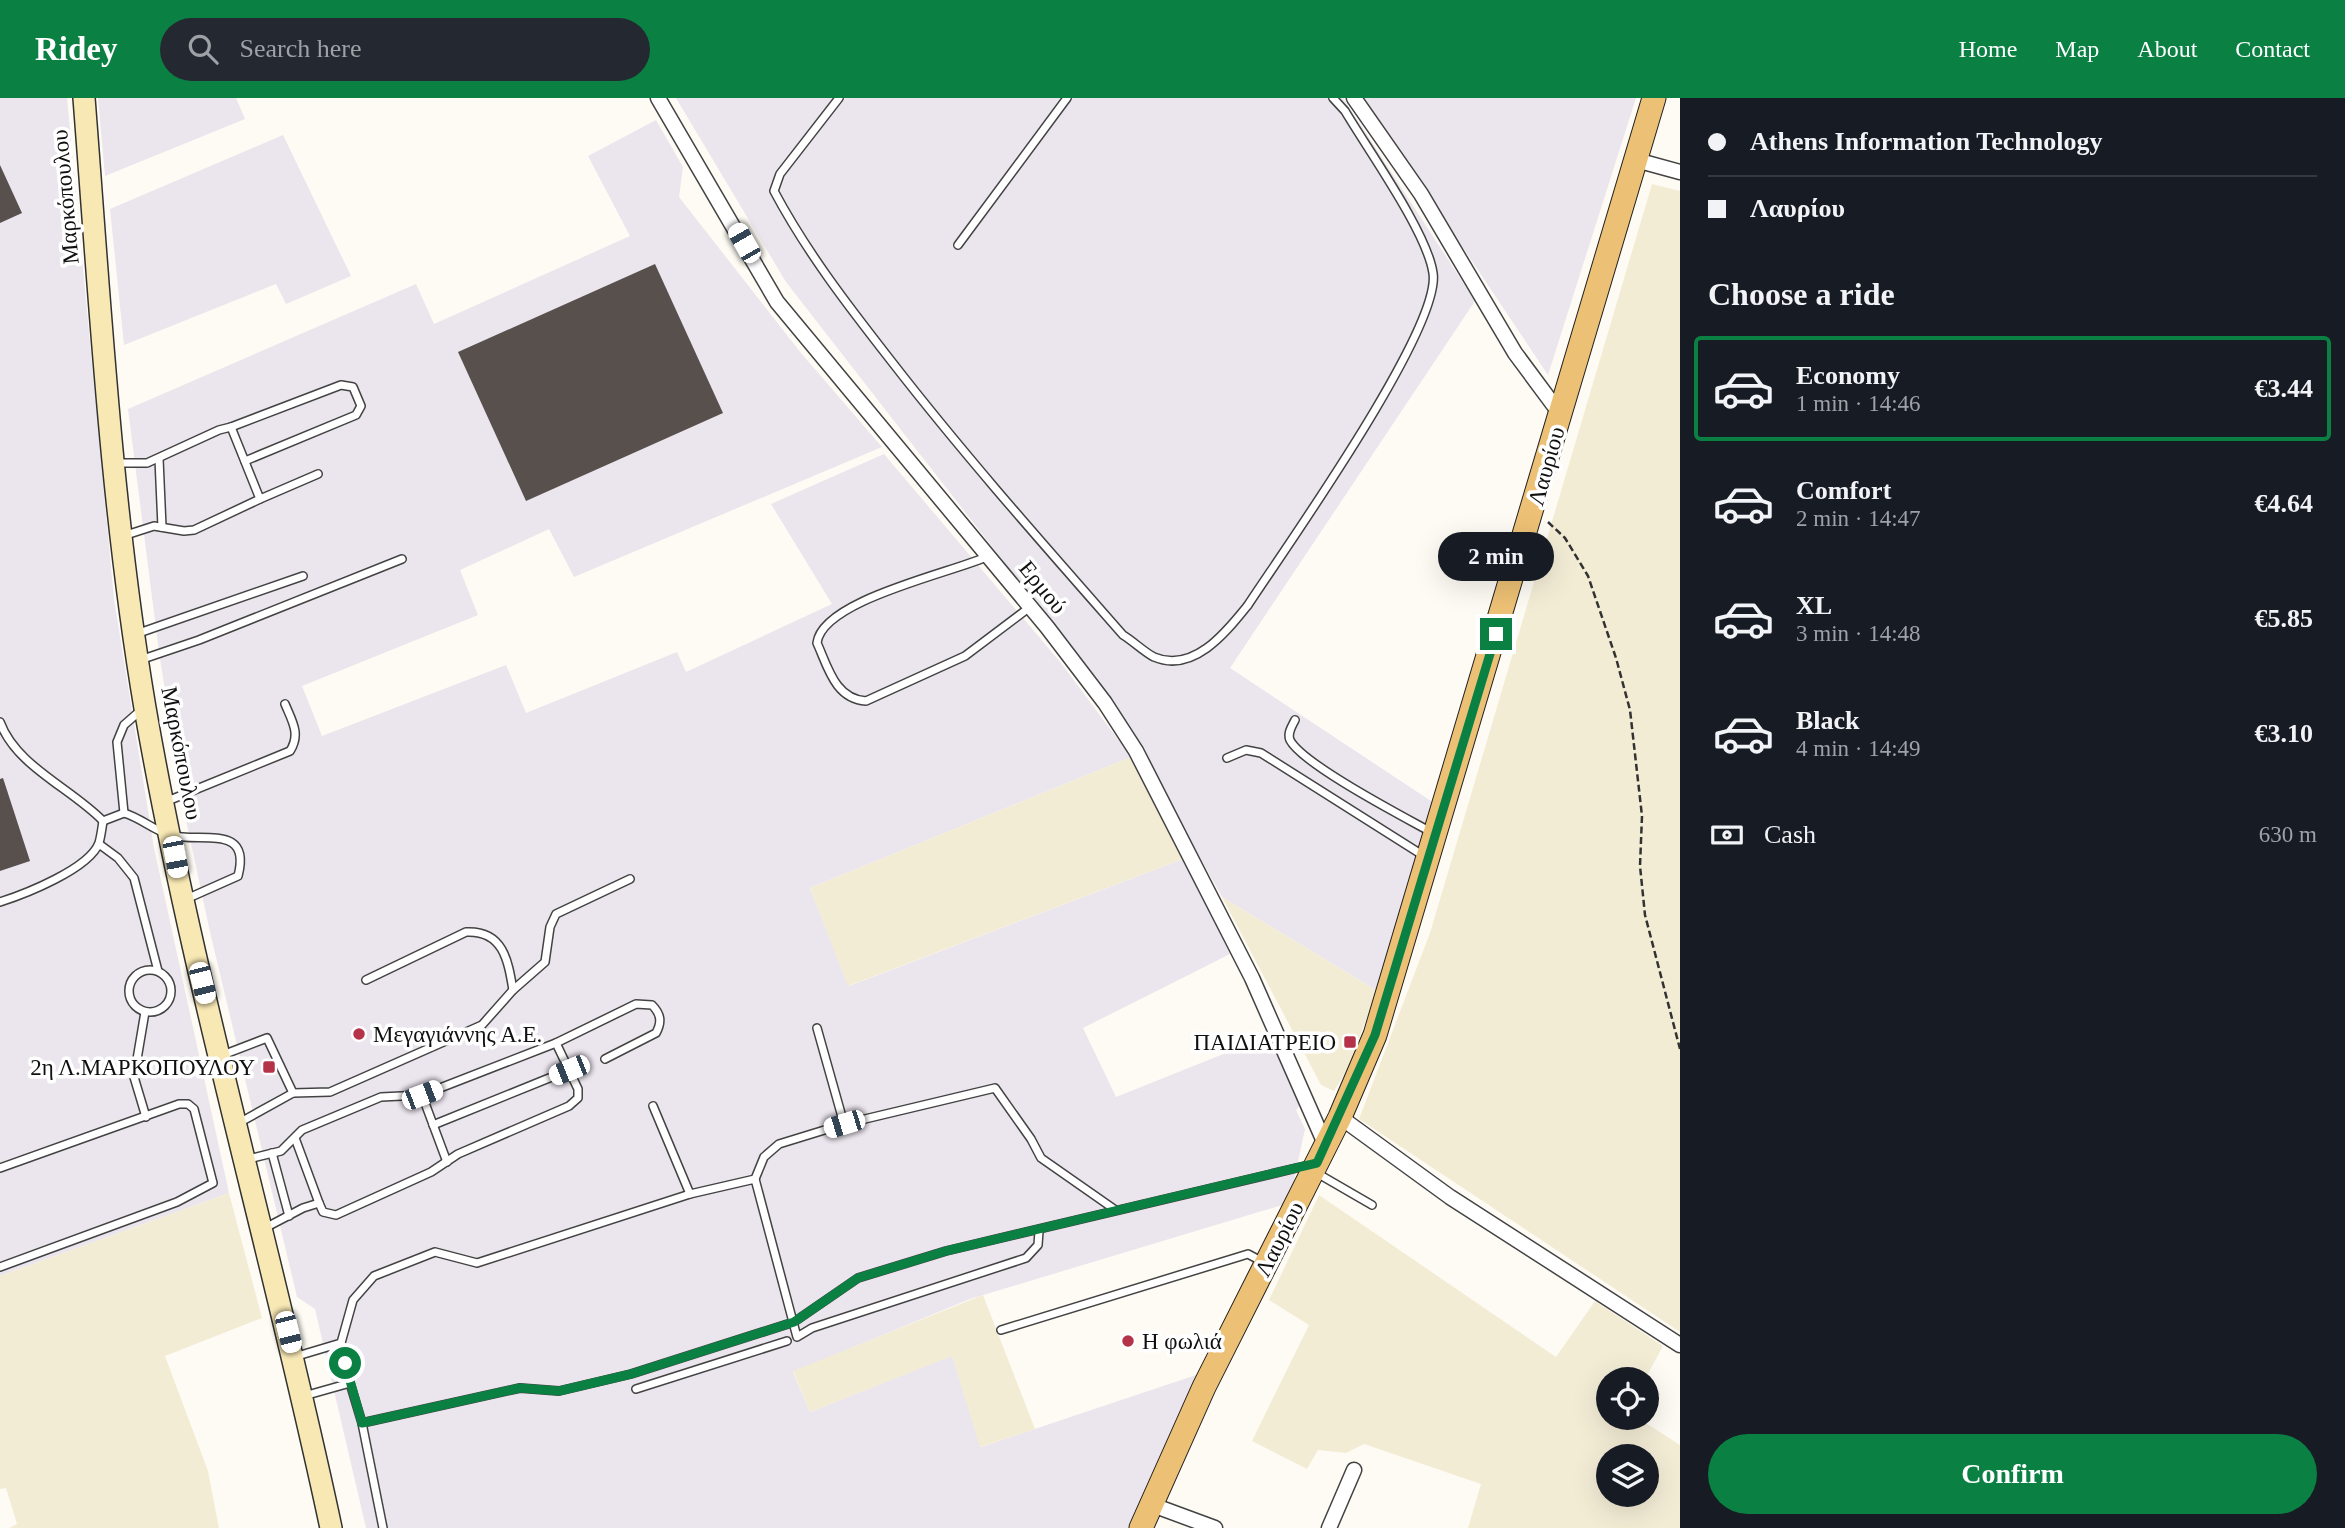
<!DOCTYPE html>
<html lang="en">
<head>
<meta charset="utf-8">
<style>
  :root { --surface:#171b24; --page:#242831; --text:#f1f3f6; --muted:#9ea1a6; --line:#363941; --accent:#0b8043 }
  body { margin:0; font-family:"Times New Roman",serif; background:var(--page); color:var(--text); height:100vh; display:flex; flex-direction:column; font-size:26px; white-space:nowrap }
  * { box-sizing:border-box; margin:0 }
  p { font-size:23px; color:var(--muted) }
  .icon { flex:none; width:38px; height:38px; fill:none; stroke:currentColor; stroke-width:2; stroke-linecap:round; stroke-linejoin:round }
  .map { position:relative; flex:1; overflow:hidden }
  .drawer { display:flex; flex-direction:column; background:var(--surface); width:665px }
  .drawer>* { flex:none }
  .hud { display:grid; align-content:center; height:154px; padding:0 28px; background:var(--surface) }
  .tools { position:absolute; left:1596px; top:1269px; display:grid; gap:14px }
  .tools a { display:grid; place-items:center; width:63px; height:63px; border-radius:50%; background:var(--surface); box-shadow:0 7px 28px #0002; font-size:35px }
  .end { position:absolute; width:32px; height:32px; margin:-16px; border:9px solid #0b8043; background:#fff; box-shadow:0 0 0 4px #fff }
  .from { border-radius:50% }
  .bubble { position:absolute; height:49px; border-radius:24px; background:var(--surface); box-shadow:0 7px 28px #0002; font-size:23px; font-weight:800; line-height:49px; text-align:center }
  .car { position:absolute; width:21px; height:42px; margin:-21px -10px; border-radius:9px; box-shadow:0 0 5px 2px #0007; background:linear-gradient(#fff 24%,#345 0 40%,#fff 0 76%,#345 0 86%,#fff 0) }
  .hud b { display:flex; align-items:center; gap:24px; height:66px; font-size:26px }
  .hud b+b { border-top:2px solid var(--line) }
  .hud i { width:18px; height:18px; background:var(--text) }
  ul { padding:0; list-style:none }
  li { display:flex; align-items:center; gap:21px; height:105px; margin:0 14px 10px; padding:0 14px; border:4px solid transparent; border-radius:7px }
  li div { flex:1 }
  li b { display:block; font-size:26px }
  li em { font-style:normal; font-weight:800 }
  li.on { border-color:var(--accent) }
  li>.icon { width:63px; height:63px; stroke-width:1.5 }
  h2 { padding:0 28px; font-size:32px; line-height:84px }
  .pay { display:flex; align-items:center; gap:18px; height:77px; padding:0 28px; font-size:26px }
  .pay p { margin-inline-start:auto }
  .cta { display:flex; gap:14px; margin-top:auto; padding:14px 28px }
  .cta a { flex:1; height:80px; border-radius:42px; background:var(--accent); color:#fff; font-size:28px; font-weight:800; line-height:80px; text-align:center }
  header { display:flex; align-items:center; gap:42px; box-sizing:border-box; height:98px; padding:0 35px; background:var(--accent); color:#fff }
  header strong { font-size:33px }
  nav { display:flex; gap:38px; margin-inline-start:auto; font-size:24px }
  .search { width:490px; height:63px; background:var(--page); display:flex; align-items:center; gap:18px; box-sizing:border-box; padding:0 24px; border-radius:38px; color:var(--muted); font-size:26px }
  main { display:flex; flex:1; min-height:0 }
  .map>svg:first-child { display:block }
  .industrial { fill:#ebe5ed }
  .farmland { fill:#f3ecd5; fill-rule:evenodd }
  .building { fill:#58504d }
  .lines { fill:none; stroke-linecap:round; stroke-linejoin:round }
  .lane-casing { stroke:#434343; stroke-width:10 }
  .street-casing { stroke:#434343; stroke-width:17 }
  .secondary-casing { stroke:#323232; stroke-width:24 }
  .primary-casing { stroke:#212121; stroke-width:25 }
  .path { stroke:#323232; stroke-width:2.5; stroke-dasharray:7 3.5; stroke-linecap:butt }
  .lane { stroke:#fff; stroke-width:7 }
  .street { stroke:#fff; stroke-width:14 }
  .secondary { stroke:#f8e8b4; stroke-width:21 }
  .primary { stroke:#edc175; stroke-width:23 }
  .route { stroke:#0b8043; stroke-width:9 }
  .poi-dot { fill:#b53349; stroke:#fff; stroke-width:2.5 }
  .labels { text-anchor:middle; stroke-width:7; stroke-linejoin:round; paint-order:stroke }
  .street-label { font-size:23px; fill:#101010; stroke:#fff }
  .poi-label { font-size:23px; fill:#101010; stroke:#fff; text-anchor:start }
</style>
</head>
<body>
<header>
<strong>Ridey</strong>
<div class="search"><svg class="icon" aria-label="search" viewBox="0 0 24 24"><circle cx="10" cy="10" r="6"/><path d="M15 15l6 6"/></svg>Search here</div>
<nav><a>Home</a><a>Map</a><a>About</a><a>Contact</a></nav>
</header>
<main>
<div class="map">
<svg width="1680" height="1430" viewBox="0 0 1680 1430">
  <rect width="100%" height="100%" fill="#fefbf4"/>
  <!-- industrial -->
  <g class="industrial">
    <path d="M 0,0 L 67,0 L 114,501 L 154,750 L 229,1095 L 0,1178 Z"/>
    <path d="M 98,0 L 236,0 L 245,21 L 105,78 Z"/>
    <path d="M 676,0 L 1343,0 L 1475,203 L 1230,570 L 1434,705 L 1377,893 L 1222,799 L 1116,608 L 786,184 Z"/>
    <path d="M 1363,0 L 1636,0 L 1548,277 Z"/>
    <path d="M 656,22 L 683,69 L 679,99 L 801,255 L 882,349 L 574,479 L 549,431 L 460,472 L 478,517 L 302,588 L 322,638 L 506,567 L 526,615 L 677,554 L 686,574 L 832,506 L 771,406 L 884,356 L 1061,565 L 1131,659 L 810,790 L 849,888 L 1183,761 L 1230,856 L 1083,930 L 1116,999 L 1273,936 L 1300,1007 L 1296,1012 L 1305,1031 L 1289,1105 L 970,1201 L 793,1274 L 810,1314 L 952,1257 L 981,1349 L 1199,1276 L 1132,1430 L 366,1430 L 315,1211 L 297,1199 L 210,834 L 183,708 L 159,554 L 128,311 L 416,186 L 434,226 L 630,138 L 588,58 Z"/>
    <path d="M 283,37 L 351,178 L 286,206 L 276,186 L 124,247 L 110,111 Z"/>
  </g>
  <!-- farmland -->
  <g class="farmland">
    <path d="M 1652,86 L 1680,93 L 1680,1234 L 1359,1021 L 1430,835 Z"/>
    <path d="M 1131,659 L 1183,761 L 848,888 L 810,790 Z"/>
    <path d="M 1222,799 L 1377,893 L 1347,972 L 1334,993 L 1321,987 Z"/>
    <path d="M 229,1095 L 262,1220 L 165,1258 L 208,1373 L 219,1430 L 9,1430 L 17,1426 L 6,1390 L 0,1391 L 0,1178 Z"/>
    <path d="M 1319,1097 L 1556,1259 L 1595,1203 L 1663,1248 L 1645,1281 L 1608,1281 L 1608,1320 L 1646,1320 L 1644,1324 L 1680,1347 L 1680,1430 L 1468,1430 L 1481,1386 L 1364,1346 L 1346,1355 L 1318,1352 L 1307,1371 L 1252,1343 L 1309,1227 L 1269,1202 ZM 1608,1358 L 1647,1358 L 1647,1396 L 1608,1396 Z"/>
    <path d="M 983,1197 L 1035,1331 L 980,1349 L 952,1258 L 810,1314 L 793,1273 Z"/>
    <path d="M 1647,1286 L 1660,1296 L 1647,1318 Z"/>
  </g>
  <!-- building -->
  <g class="building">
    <path d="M 0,67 L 22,115 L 0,125 Z"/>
    <path d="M 655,166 L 723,315 L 526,403 L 458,254 Z"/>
    <path d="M 3,680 L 30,763 L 0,773 L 0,681 Z"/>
  </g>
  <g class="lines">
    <defs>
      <g id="lane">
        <path d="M 839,0 L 780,76 L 774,93 C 807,155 849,209 892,264 C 965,358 1044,447 1123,537 C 1133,543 1144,554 1154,559 C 1194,576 1227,533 1248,507 C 1284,452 1442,230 1433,175 C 1427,134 1368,52 1345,13 L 1333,0"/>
        <path d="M 958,147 L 1067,0"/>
        <path d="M 231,329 L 341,287 L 353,289 L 361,308 L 356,317 L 245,363"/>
        <path d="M 159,361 L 162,429"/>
        <path d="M 117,365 L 147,365 L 219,332 L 231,329 L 260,401 L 194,432 L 184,433 L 154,428 L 123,438"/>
        <path d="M 260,401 L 318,376"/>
        <path d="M 989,458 C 951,475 822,502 817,545 C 828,569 835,601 866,603 L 965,558 L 1030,509"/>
        <path d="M 136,536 L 303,478"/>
        <path d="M 140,562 L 199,542 L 402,461"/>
        <path d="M 1295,622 C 1292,628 1287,635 1290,642 C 1302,666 1404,719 1431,734"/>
        <path d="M 0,624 C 16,668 71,690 103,723"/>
        <path d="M 1227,660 L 1246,652 L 1261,655 L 1424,758"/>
        <path d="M 165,704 L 290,653 C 301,636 292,623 285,606"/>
        <path d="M 124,715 L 117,644 L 124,627 L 140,613"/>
        <path d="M 103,723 L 124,715 C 141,720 153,732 170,737 C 199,746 252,724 238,778 L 184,802"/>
        <path d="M 99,746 L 118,760 L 134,780 L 158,873"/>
        <path d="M 0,804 C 25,796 89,771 99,745 C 101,738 102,730 103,723"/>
        <circle cx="150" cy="893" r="21"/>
        <path d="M 366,882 L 466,834 C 503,832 508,862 513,892"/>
        <path d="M 145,914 L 134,979 L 146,1019"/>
        <path d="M 817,930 L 844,1026"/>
        <path d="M 556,945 L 636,906 L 652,907 C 661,916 662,924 656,935 L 605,961"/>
        <path d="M 220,958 L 267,940 L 293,995"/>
        <path d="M 422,997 L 447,1064"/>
        <path d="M 653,1008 L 690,1096"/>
        <path d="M 237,1026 L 293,995 L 330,994 L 482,927 L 513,892 L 545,864 L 550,829 L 556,816 L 630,781"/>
        <path d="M 433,1027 L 569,972"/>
        <path d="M 295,1040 L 319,1105"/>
        <path d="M 272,1055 L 289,1118"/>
        <path d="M 248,1061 L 281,1053 L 302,1032 L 381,999 L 422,997 L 556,945 L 578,991 L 578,1000 L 569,1008 L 458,1056 L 431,1074 L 336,1117 L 323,1114 L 319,1105 L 303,1110 L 263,1131"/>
        <path d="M 0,1070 L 179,1006 L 188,1006 L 194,1011 L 213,1085 L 177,1104 L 0,1169"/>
        <path d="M 1315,1074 L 1372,1107"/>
        <path d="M 755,1081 L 764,1059 L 779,1046 L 844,1026 L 995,990 L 1031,1041 L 1041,1060 L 1114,1111"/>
        <path d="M 1001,1232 L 1248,1156 L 1263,1164"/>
        <path d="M 341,1245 L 350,1285"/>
        <path d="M 294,1259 L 341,1245 L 353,1202 L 374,1178 L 435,1154 L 477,1165 L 690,1096 L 755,1081 L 797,1239 L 812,1230 L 1026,1160 L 1038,1147 L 1039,1133"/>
        <path d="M 636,1291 L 787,1243"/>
        <path d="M 304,1298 L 350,1285 L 362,1325 L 520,1290 L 559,1293 L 631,1276 L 794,1224 L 858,1180 L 946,1153 L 1309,1067"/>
        <path d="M 362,1325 L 383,1430"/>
      </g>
      <g id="street">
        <path d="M 658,0 L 777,204 L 1047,529 L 1105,605 L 1136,653 L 1252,880 L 1326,1048"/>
        <path d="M 1354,0 L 1421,96 L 1515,255 L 1561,317"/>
        <path d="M 1636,62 L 1680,74"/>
        <path d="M 1340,1019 L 1450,1099 L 1680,1247"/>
        <path d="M 1150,1406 L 1215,1430"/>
        <path d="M 1329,1430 L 1354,1372"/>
      </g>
      <path id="secondary" d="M 84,0 C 100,204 111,409 145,610 C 193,887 273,1156 331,1430"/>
      <path id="primary" d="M 1141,1430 L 1204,1289 L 1340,1019 L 1375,937 L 1654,0"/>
    </defs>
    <!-- lane casing -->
    <use href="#lane" class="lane-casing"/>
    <!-- street casing -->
    <use href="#street" class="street-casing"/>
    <!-- secondary casing -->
    <use href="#secondary" class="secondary-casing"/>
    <!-- primary casing -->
    <use href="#primary" class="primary-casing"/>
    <!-- path -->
    <path class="path" d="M 1548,424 L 1565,440 L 1588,478 L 1616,560 L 1630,612 L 1642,718 L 1640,768 L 1645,817 L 1680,951"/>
    <!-- lane -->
    <use href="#lane" class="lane"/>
    <!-- street -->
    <use href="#street" class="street"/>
    <!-- secondary -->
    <use href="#secondary" class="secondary"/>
    <!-- primary -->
    <use href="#primary" class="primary"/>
  </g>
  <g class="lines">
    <!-- route -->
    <path class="route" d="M 345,1265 L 362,1325 L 520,1290 L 559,1293 L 631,1276 L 794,1224 L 858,1180 L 946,1153 L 1317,1065 L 1375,937 L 1496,536"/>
  </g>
  <!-- markers -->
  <g class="poi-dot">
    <circle cx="359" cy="936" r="7"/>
    <rect x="1343" y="937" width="14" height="14" rx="3.5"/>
    <rect x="262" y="962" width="14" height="14" rx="3.5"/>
    <circle cx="1128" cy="1243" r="7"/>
  </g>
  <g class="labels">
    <!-- street labels -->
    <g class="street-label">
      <text transform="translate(65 99) rotate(-95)" y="8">Μαρκόπουλου</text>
      <text transform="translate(1546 368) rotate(-74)" y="8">Λαυρίου</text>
      <text transform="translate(1043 489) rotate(51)" y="8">Ερμού</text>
      <text transform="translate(182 655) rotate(79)" y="8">Μαρκόπουλου</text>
      <text transform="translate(1279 1141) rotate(-63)" y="8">Λαυρίου</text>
    </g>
    <!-- poi labels -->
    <g class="poi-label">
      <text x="373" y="944">Μεγαγιάννης Α.Ε.</text>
      <text x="1336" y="952" text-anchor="end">ΠΑΙΔΙΑΤΡΕΙΟ</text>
      <text x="255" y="977" text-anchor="end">2η Λ.ΜΑΡΚΟΠΟΥΛΟΥ</text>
      <text x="1142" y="1251">Η φωλιά</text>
    </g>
  </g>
</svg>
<div class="tools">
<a><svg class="icon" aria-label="locate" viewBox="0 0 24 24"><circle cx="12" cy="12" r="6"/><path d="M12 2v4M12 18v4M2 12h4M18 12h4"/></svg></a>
<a><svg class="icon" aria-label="layers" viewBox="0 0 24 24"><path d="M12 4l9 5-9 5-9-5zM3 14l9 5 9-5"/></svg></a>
</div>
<i class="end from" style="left:345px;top:1265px"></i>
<i class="end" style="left:1496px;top:536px"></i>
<div class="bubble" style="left:1438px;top:434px;width:116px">2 min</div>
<i class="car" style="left:744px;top:145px;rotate:330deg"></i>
<i class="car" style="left:175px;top:759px;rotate:169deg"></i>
<i class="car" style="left:202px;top:885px;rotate:166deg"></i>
<i class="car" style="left:569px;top:972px;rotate:248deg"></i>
<i class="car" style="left:422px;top:997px;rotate:69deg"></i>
<i class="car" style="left:844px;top:1026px;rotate:253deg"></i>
<i class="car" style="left:288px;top:1234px;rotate:166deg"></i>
</div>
<section class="drawer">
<div class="hud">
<b><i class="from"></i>Athens Information Technology</b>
<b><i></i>Λαυρίου</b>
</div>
<h2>Choose a ride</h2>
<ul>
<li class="on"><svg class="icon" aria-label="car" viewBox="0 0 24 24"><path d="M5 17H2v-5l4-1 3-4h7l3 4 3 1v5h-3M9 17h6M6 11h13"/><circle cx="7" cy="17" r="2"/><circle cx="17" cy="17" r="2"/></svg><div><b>Economy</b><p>1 min · 14:46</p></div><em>€3.44</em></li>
<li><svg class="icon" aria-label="car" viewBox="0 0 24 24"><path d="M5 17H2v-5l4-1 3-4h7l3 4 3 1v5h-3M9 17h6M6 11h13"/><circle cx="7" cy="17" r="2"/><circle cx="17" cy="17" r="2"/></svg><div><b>Comfort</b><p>2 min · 14:47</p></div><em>€4.64</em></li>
<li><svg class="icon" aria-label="car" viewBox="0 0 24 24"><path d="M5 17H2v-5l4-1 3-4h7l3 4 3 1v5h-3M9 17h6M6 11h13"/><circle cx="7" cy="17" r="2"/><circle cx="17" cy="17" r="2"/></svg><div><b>XL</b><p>3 min · 14:48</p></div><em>€5.85</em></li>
<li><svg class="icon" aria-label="car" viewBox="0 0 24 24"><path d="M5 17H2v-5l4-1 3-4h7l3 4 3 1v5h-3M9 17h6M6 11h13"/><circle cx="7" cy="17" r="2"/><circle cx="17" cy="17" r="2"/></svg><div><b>Black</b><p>4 min · 14:49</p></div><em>€3.10</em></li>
</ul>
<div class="pay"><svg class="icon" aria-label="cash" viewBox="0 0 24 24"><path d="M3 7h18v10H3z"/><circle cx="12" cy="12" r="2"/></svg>Cash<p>630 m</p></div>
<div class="cta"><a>Confirm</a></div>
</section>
</main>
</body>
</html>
